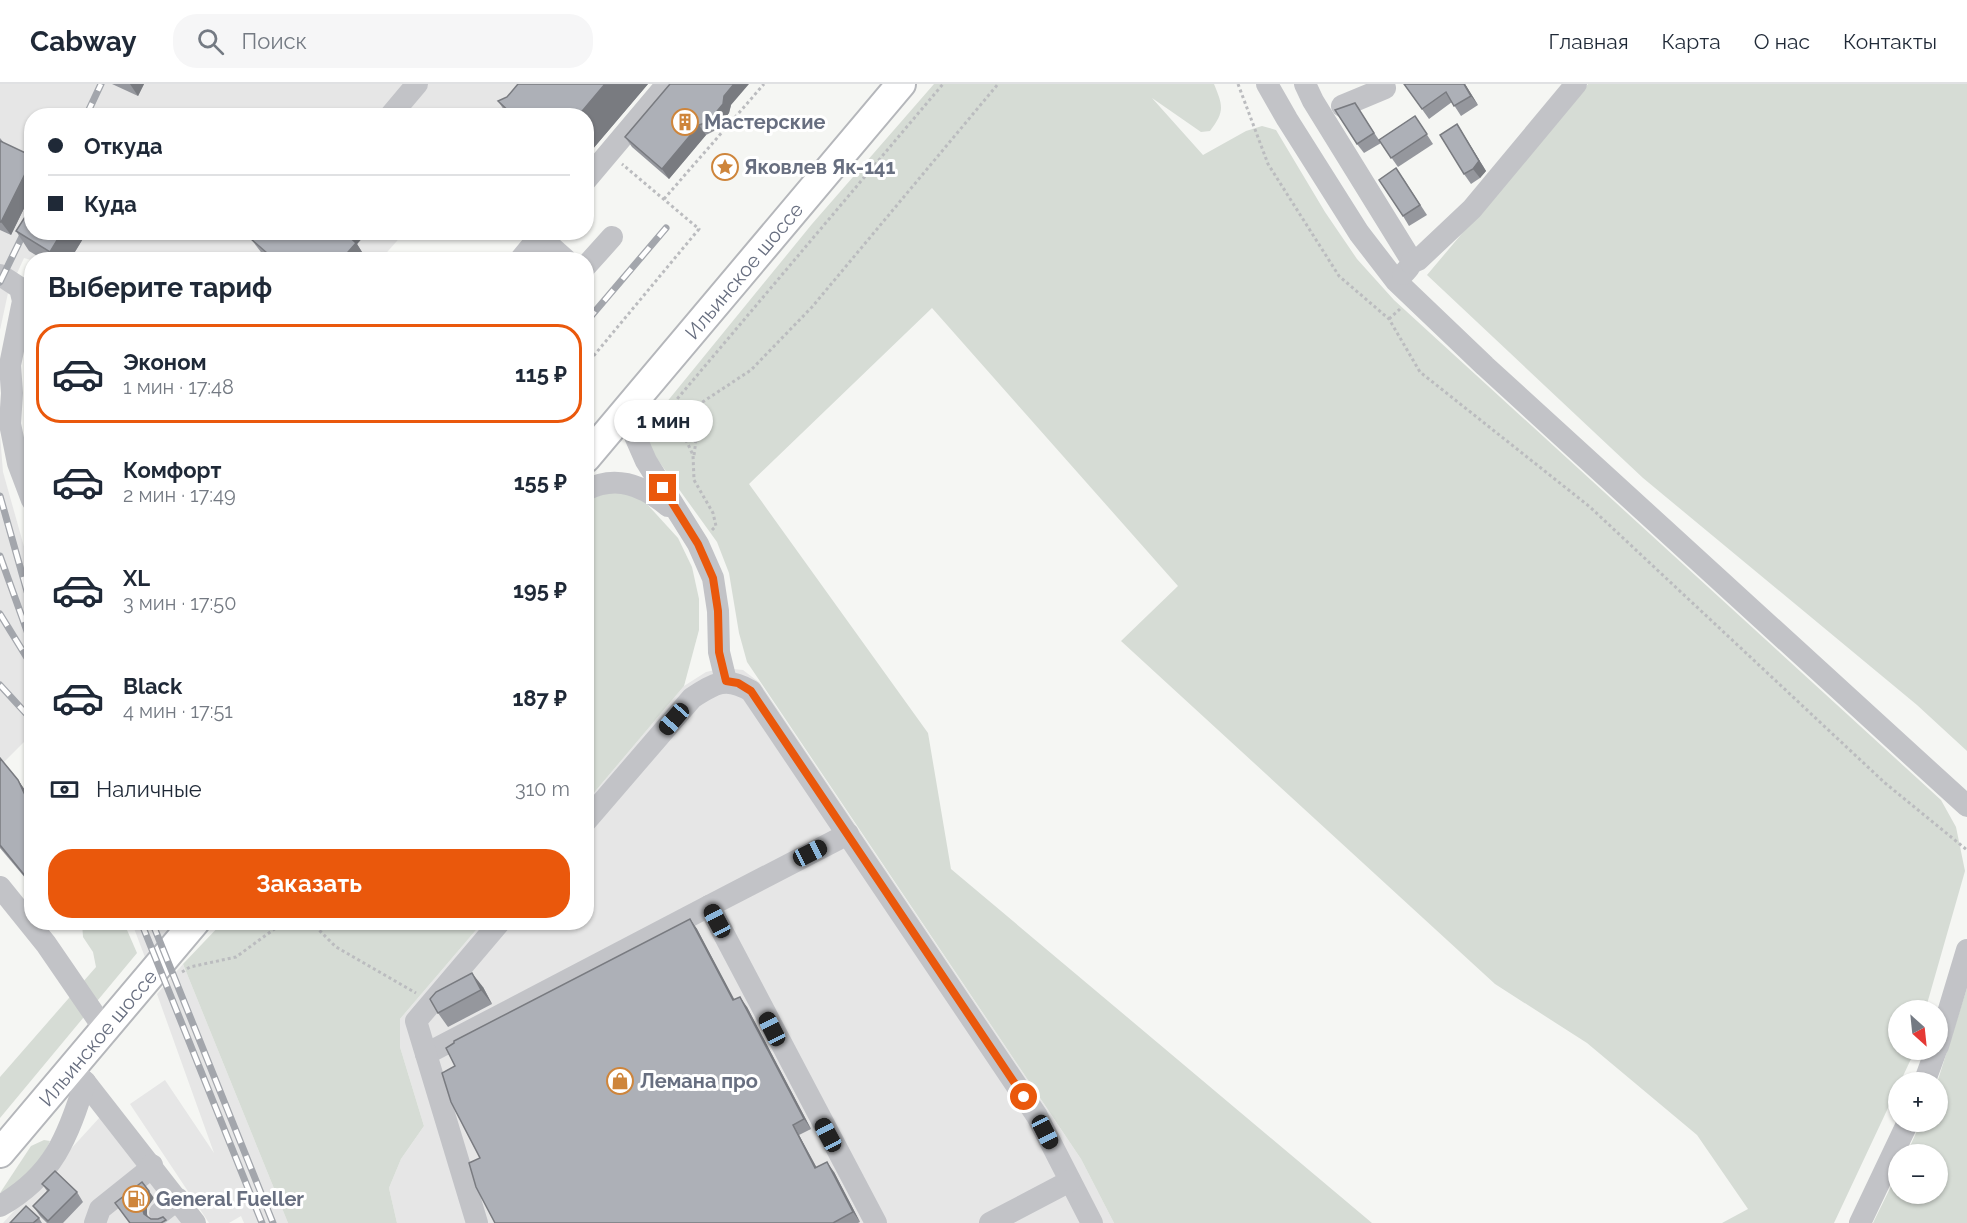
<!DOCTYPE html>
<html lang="ru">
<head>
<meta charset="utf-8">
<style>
  :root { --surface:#fff; --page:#f6f6f7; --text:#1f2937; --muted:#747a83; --line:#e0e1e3; --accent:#ea580c }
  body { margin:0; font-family:Raleway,sans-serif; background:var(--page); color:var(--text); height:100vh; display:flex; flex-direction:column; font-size:22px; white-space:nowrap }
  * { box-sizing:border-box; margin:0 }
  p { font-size:20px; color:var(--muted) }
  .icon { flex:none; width:33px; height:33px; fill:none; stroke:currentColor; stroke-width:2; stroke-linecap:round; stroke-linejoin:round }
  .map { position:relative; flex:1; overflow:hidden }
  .sheet { position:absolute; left:24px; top:168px; width:570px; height:678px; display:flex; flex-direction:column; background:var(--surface); border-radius:24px; box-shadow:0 2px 4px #0004 }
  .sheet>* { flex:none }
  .banner { position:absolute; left:24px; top:24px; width:570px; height:132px; border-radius:24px; box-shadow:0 2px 4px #0004; display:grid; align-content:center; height:132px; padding:0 24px; background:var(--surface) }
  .needle { width:39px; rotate:153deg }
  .tools { position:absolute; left:1888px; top:916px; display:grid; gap:12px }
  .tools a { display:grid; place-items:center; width:60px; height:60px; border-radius:50%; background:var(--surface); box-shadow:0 2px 4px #0004; font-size:30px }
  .end { position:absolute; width:27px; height:27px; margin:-14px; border:8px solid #ea580c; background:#fff; box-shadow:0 0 0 3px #fff }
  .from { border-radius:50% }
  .bubble { position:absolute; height:42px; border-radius:21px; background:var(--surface); box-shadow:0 2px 4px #0004; font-size:20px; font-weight:700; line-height:42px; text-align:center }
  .car { position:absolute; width:18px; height:36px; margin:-18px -9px; border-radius:8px; box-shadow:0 0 4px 2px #0007; background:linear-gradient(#222 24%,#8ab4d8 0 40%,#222 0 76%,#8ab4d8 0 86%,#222 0) }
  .banner b { display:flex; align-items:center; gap:21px; height:57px; font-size:22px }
  .banner b+b { border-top:2px solid var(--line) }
  .banner i { width:15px; height:15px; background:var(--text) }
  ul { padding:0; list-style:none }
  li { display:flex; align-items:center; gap:18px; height:99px; margin:0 12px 9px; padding:0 12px; border:3px solid transparent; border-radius:24px }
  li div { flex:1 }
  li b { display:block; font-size:22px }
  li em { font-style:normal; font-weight:700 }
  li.current { border-color:var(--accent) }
  li>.icon { width:54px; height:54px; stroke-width:1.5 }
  h2 { padding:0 24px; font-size:27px; line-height:72px }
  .pay { display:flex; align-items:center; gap:15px; height:66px; padding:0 24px; font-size:22px }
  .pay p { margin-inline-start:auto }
  .action { display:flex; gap:12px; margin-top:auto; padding:12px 24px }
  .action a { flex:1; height:69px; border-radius:24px; background:var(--accent); color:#fff; font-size:24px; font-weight:700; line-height:69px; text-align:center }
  header { display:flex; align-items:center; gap:36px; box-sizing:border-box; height:84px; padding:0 30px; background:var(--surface); border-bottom:2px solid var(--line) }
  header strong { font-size:28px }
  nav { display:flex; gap:33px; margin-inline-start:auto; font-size:21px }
  .search { width:420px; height:54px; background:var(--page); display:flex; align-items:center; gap:15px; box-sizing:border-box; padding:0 21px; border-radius:24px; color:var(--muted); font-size:22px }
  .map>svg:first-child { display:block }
  .built { fill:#e6e6e6 }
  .green { fill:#d6dcd5 }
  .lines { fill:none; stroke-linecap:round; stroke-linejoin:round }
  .major-casing { stroke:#b5b7bb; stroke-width:32 }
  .path { stroke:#bbbcbf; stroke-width:3; stroke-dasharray:3 3; stroke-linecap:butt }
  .minor { stroke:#c2c3c7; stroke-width:22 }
  .major { stroke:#fff; stroke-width:28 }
  .rail-casing { stroke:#a3a6ac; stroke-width:7 }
  .rail { stroke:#fff; stroke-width:4.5; stroke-dasharray:14; stroke-linecap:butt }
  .wall { fill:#95979d }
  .shaded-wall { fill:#797b80 }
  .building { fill:#adb0b7; stroke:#797b80; stroke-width:1.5 }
  .route { stroke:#ea580c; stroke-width:8 }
  .labels { text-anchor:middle; stroke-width:6; stroke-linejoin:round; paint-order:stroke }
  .poi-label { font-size:20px; font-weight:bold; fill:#686f80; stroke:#fff; text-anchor:start }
  .street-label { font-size:20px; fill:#686f80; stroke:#fff }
</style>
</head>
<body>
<header>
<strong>Cabway</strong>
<div class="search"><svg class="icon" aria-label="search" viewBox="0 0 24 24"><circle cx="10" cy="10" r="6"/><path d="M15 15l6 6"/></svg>Поиск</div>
<nav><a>Главная</a><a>Карта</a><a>О нас</a><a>Контакты</a></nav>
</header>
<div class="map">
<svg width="1967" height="1139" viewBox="0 0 1967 1139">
  <rect width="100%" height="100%" fill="#f5f6f3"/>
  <!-- built -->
  <g class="built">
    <path d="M 0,0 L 530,0 L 503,31 L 32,32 L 32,148 L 404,149 L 381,175 L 31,176 L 24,174 L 8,209 L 0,246 Z"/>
    <path d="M 0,351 L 3,388 L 32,491 L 31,651 L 0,682 Z"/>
    <path d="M 724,584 L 743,586 L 760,599 L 1081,1075 L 1114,1139 L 397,1139 L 389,1104 L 401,1075 L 424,1042 L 400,963 L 400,935 L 482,839 L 586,838 L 587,717 L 684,602 L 706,588 Z"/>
    <path d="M 132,839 L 179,839 L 146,876 Z"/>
    <path d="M 183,880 L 288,1139 L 244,1139 L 241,1132 L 229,1139 L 209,1139 L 130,1020 L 165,996 L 214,1069 L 157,910 Z"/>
    <path d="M 101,1032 L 184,1139 L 3,1139 Z"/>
  </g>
  <!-- green -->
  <g class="green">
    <path d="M 934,0 L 1214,0 C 1223,22 1225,27 1210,47 L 1201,48 L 1152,14 L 1203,71 L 1246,47 L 1262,42 L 1276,46 L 1325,128 L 1357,175 L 1394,216 L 1941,716 L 1956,743 L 1965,787 L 1925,927 L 1899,927 L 1899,966 L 1914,966 L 1911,975 L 1834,1139 L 1722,1139 L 1748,1125 L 1697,1051 L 1587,959 L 1495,900 L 1121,557 L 1178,502 L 932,224 L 749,400 L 928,649 L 951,785 L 1372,1139 L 1114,1139 L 1081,1075 L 747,578 L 739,549 L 729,489 L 717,458 L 655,372 L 644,346 L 812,140 Z"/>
    <path d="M 1588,0 L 1967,0 L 1967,667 L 1917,621 L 1643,394 L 1427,191 Z"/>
    <path d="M 613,407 L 631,410 L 646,419 L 678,454 L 692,483 L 699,515 L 699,546 L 684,602 L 587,717 L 587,416 Z"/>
    <path d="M 82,839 L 124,839 L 137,869 L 0,1034 L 0,993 L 96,883 L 93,868 L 83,853 Z"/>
    <path d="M 222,839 L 482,839 L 400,935 L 400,963 L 424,1042 L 401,1075 L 389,1104 L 397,1139 L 288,1139 L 183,880 Z"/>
    <path d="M 1967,904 L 1967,1139 L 1873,1139 L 1899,1086 L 1899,1110 L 1938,1110 L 1938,1071 L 1906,1071 L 1921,1038 L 1938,1038 L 1937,999 Z"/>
    <path d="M 44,1056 L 50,1057 C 42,1076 20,1102 0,1109 L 31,1062 Z"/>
  </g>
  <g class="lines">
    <defs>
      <g id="major">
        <path d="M 586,374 L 901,0"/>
        <path d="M 0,1069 L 195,838"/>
      </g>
    </defs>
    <!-- major casing -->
    <use href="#major" class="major-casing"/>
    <!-- path -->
    <g class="path">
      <path d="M 1238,0 L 1268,80 L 1339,192 L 1389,235 L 1420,288 L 1590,423 L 1885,699 L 1967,766"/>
      <path d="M 664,115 L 764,0"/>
      <path d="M 1389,235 L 1400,225"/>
      <path d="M 586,281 L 699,145 L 622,80"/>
      <path d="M 694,371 L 701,319 L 751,286 L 812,223 L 998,0"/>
      <path d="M 712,446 L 716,442 L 713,429 L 694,396 L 693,371 L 687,358 L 674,345 L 667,327 L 943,0"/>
      <path d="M 311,838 L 336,863 L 416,909"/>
      <path d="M 182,888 L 190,883 L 236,873 L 284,838"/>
    </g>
    <!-- minor -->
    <g class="minor">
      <path d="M 1267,0 L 1287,35 L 1359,149 L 1396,197 L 1485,282 L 1967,722"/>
      <path d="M 1305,0 L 1313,17 L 1410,174 C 1412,181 1409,184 1403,190"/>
      <path d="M 1342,22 L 1385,4 L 1383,0"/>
      <path d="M 390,32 L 417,0"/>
      <path d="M 586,96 L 667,0"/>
      <path d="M 539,152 L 566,176"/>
      <path d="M 520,176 L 543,148"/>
      <path d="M 1411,179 L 1418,176 L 1472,125 L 1576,0"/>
      <path d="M 586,182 L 612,153"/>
      <path d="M 0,191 L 20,204 L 23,217 L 10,281 L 12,309 L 10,340 L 18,379 L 32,416"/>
      <path d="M 643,306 L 636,341 L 635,352 L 646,377 L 698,460 L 713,494 L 718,527 L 719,568 L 726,597"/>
      <path d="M 586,406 C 617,390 644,402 668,422"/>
      <path d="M 586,737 L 692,614 C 715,599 726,592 751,607 L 1037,1032 L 1092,1139"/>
      <path d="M 848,750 L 709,822 L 876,1139"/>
      <path d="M 0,803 L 46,860 L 105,946"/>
      <path d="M 1938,962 L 1967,866"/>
      <path d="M 426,970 L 709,822"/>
      <path d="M 71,985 L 85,998 L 195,1139"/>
      <path d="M 1924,999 L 1936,966"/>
      <path d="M 0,1122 C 53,1092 68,1053 85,998"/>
      <path d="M 160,1129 L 178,1115"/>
      <path d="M 95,1139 L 100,1125 L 145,1089 L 152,1081"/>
      <path d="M 477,1139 L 416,937 L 500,838"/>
      <path d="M 990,1139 L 1070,1097"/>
      <path d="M 1860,1139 L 1908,1038"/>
    </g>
    <!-- major -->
    <use href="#major" class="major"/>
    <defs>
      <g id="rail">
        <path d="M 86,32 L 101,0"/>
        <path d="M 0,198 L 32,132"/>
        <path d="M 586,238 L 666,144"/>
        <path d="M 0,412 L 32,525"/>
        <path d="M 0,472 L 32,561"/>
        <path d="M 0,530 L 32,582"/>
        <path d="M 0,601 L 32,636"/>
        <path d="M 141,838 L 262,1139"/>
        <path d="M 152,838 L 273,1139"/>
      </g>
    </defs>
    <!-- rail casing -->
    <use href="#rail" class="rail-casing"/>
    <!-- rail -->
    <use href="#rail" class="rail"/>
  </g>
  <!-- wall -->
  <g class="wall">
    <path d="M 112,0 L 144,0 L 138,12 Z"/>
    <path d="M 648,0 L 586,73 L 586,32 L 508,32 L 498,17 L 507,13 Z"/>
    <path d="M 1404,0 L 1465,0 L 1478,21 L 1461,32 L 1452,18 L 1429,35 Z"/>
    <path d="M 731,21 L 729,29 L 714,47 L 706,51 L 669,95 L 632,63 L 625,53 Z"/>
    <path d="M 1361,29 L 1381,59 L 1364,69 L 1357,60 Z"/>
    <path d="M 1415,32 L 1433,60 L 1398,83 L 1379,56 Z"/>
    <path d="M 1457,40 L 1486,87 L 1480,94 L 1471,100 L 1464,90 Z"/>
    <path d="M 0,54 L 4,59 L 32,72 L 32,108 L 11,151 L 0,146 Z"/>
    <path d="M 1403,94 L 1427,131 L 1409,142 L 1403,132 Z"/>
    <path d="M 16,147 L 32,148 L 87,148 L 70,176 L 44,176 L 29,167 Z"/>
    <path d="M 365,151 L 357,160 L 367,176 L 267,176 L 251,155 Z"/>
    <path d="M 0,674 L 18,696 L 31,715 L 32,802 L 0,764 Z"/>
    <path d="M 690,835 L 697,845 L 734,916 L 747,923 L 811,1045 L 799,1051 L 817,1084 L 834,1088 L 860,1138 L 858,1139 L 495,1139 L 480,1074 L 455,982 Z"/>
    <path d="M 483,903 L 492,920 L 448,943 L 438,929 Z"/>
    <path d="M 42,1100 L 77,1108 L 83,1118 L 63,1139 L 47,1139 L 40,1132 L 33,1122 L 47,1107 Z"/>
    <path d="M 39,1134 L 42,1139 L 10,1139 Z"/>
  </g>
  <!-- shaded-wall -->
  <g class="shaded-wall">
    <path d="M 130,0 L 144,0 L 138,12 Z"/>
    <path d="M 605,0 L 648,0 L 586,73 L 586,32 L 578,32 Z"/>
    <path d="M 734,0 L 749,0 L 731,21 L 729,29 L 714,47 L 708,38 L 724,12 Z"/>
    <path d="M 1464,0 L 1465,0 L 1478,21 L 1471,12 Z"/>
    <path d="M 1457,40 L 1486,87 L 1480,94 L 1473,85 Z"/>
    <path d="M 699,41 L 706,51 L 669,95 L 662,85 Z"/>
    <path d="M 32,76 L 32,108 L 11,151 L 1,138 Z"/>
    <path d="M 62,148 L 87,148 L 70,176 L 55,176 L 50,168 Z"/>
    <path d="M 342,148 L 363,148 L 365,151 L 357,160 L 367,176 L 341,176 Z"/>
    <path d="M 18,696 L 31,715 L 32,726 Z"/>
    <path d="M 690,835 L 697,845 L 740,926 L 733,916 Z"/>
    <path d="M 472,889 L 483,903 L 492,920 L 481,906 Z"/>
    <path d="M 740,913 L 747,923 L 811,1045 L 804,1035 Z"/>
    <path d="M 793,1041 L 799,1051 L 822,1094 L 815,1084 Z"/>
    <path d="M 827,1078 L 834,1088 L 860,1138 L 853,1128 Z"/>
    <path d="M 149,1107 L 154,1114 L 147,1124 L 147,1130 L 149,1137 L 144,1130 L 142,1123 L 143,1118 Z"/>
  </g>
  <!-- building -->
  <g class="building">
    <path d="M 518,0 L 605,0 L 578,32 L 514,32 L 498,17 L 507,13 Z"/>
    <path d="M 670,0 L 734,0 L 724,12 L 723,20 L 708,38 L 699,41 L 662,85 L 625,53 Z"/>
    <path d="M 1404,0 L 1464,0 L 1471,12 L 1454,22 L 1446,8 L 1422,25 Z"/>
    <path d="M 1355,19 L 1374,49 L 1357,60 L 1335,26 Z"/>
    <path d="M 1415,32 L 1427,50 L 1391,74 L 1379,56 Z"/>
    <path d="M 1457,40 L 1479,77 L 1473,85 L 1464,90 L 1440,51 Z"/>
    <path d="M 0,57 L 32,72 L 32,76 L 1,138 L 0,138 Z"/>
    <path d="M 1396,84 L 1420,121 L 1403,132 L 1379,96 Z"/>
    <path d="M 32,122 L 32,148 L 62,148 L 50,168 L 16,147 Z"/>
    <path d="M 257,148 L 344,148 L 356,159 L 341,176 L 275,176 L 251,155 Z"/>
    <path d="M 0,674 L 18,696 L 32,726 L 32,797 L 30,798 L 0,761 Z"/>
    <path d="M 690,835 L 733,916 L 740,913 L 804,1035 L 793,1041 L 815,1084 L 827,1078 L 853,1128 L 833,1139 L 495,1139 L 476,1103 L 469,1079 L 480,1074 L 451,1018 L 442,989 L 455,982 L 446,964 L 454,959 L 454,957 Z"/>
    <path d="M 472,889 L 481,906 L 438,929 L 430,915 L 436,908 Z"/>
    <path d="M 55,1087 L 77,1108 L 48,1137 L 33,1122 L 49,1106 L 42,1100 Z"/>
    <path d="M 142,1098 L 149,1107 L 143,1118 L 142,1123 L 144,1130 L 151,1135 L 158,1135 L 163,1133 L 166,1136 L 161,1139 L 130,1139 L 115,1119 Z"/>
    <path d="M 26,1122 L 39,1134 L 33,1139 L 10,1139 Z"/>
  </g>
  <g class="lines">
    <!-- route -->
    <path class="route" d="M 663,404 L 698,460 L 713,494 L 718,527 L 719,568 L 726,597 L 738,599 L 751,607 L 1024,1013"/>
  </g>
  <!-- icons -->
  <defs>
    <symbol id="building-ring" viewBox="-11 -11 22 22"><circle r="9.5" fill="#fff" stroke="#ce853b" stroke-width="1.5"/><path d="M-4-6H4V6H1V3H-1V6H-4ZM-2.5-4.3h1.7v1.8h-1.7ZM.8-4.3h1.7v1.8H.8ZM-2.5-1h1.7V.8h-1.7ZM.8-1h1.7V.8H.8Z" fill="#ce853b"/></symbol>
    <symbol id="sight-ring" viewBox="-11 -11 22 22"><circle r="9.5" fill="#fff" stroke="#ce853b" stroke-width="1.5"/><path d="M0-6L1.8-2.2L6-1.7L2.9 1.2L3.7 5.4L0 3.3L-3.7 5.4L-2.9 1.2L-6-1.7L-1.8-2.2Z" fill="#ce853b"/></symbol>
    <symbol id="shop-ring" viewBox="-11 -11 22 22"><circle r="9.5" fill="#fff" stroke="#ce853b" stroke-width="1.5"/><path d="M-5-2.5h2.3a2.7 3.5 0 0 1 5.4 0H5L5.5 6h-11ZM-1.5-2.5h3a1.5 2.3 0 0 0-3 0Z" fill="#ce853b"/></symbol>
    <symbol id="fuel-ring" viewBox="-11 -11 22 22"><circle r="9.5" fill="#fff" stroke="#ce853b" stroke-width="1.5"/><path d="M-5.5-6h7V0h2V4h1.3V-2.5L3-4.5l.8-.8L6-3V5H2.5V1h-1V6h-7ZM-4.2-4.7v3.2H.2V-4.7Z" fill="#ce853b"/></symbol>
  </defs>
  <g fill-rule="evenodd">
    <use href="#building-ring" x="670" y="23" width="30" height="30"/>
    <use href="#sight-ring" x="710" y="68" width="30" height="30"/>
    <use href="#shop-ring" x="605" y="982" width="30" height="30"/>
    <use href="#fuel-ring" x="121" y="1100" width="30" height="30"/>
  </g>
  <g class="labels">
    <!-- poi labels -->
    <g class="poi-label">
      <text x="704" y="45">Мастерские</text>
      <text x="744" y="90">Яковлев Як-141</text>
      <text x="640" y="1004">Лемана про</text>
      <text x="156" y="1122">General Fueller</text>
    </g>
    <!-- street labels -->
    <g class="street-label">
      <text transform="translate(744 187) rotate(-50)" y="7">Ильинское шоссе</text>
      <text transform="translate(98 954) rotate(-50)" y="7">Ильинское шоссе</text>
    </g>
  </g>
</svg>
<div class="tools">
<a><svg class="needle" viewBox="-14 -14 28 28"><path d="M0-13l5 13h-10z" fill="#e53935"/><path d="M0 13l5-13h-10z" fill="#747a83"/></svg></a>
<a>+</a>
<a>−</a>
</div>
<i class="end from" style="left:1024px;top:1013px"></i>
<i class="end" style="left:663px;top:404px"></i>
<div class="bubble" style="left:614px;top:316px;width:99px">1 мин</div>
<i class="car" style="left:674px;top:635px;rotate:221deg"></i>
<i class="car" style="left:810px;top:769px;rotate:63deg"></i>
<i class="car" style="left:717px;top:837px;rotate:332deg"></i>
<i class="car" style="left:772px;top:945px;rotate:333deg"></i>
<i class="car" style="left:1045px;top:1048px;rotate:153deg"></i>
<i class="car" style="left:828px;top:1051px;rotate:332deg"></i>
<div class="banner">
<b><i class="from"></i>Откуда</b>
<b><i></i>Куда</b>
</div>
<section class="sheet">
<h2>Выберите тариф</h2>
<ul>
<li class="current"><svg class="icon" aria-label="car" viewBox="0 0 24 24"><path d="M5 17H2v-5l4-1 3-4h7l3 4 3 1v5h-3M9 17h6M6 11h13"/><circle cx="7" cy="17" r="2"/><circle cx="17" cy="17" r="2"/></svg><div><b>Эконом</b><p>1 мин · 17:48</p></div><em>115 ₽</em></li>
<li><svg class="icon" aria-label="car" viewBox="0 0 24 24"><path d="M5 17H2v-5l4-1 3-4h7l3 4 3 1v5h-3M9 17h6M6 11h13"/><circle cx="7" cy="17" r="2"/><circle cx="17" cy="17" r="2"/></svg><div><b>Комфорт</b><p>2 мин · 17:49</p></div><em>155 ₽</em></li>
<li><svg class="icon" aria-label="car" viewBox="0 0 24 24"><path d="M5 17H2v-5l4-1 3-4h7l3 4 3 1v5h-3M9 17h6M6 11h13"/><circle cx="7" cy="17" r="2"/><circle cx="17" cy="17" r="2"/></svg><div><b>XL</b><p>3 мин · 17:50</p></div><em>195 ₽</em></li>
<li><svg class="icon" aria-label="car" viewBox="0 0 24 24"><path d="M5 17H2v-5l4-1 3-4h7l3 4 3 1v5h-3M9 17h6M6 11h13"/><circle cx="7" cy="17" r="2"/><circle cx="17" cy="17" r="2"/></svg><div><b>Black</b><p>4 мин · 17:51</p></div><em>187 ₽</em></li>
</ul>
<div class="pay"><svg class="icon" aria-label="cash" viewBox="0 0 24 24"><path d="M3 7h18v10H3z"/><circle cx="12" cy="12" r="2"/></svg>Наличные<p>310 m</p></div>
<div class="action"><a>Заказать</a></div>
</section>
</div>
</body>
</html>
